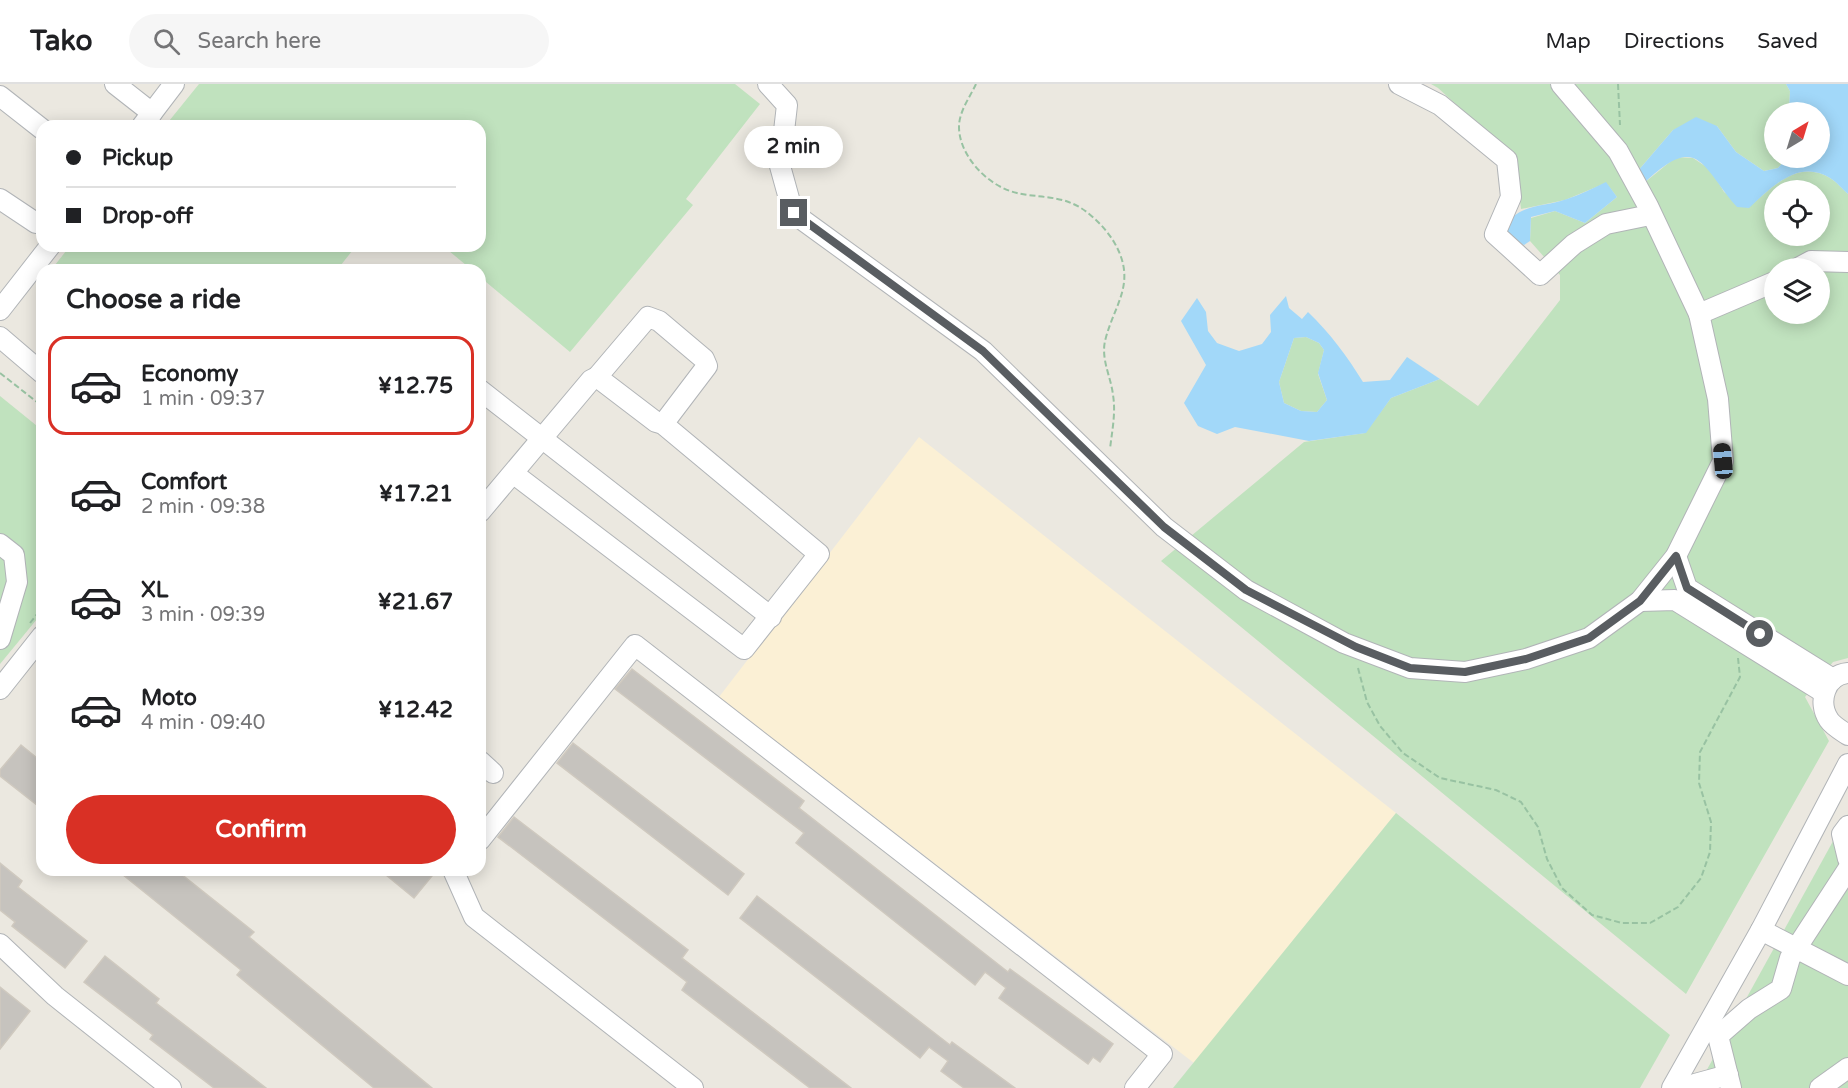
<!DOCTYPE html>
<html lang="en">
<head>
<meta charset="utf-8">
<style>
  :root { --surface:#fff; --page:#f6f6f6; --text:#202124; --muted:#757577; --line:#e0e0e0; --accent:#d93025 }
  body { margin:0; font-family:"Varela Round",sans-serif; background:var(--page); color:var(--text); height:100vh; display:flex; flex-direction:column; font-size:22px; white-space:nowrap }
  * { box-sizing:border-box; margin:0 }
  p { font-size:20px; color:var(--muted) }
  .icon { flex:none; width:33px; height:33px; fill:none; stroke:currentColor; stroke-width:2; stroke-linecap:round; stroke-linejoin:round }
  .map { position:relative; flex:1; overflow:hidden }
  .side { position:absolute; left:36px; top:180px; width:450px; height:612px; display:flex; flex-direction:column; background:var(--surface); border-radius:18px; box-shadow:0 3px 15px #0003 }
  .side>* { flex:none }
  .top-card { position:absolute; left:36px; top:36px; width:450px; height:132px; border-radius:18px; box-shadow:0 3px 15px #0003; display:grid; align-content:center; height:132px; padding:0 30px; background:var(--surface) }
  .needle { width:39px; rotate:38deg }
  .buttons { position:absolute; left:1764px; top:18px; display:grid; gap:12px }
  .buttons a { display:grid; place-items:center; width:66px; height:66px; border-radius:50%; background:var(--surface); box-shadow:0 3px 15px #0003; font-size:30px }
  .end { position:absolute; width:27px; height:27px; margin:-14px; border:8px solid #595d61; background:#fff; box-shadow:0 0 0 3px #fff }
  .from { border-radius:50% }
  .bubble { position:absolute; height:42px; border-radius:21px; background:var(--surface); box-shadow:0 3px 15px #0003; font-size:20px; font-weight:800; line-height:42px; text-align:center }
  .car { position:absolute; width:18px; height:36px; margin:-18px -9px; border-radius:8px; box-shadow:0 0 4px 2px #0007; background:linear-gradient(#222 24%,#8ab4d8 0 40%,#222 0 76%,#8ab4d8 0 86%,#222 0) }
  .top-card b { display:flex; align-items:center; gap:21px; height:57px; font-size:22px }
  .top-card b+b { border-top:2px solid var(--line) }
  .top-card i { width:15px; height:15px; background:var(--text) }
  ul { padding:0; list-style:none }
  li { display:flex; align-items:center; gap:18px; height:99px; margin:0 12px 9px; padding:0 18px; border:3px solid transparent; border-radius:18px }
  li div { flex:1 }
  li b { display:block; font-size:22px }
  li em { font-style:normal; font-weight:800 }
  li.current { border-color:var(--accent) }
  li>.icon { width:54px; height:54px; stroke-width:1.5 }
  h2 { padding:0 30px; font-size:27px; line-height:72px }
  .cta { display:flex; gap:12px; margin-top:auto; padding:12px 30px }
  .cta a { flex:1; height:69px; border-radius:36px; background:var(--accent); color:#fff; font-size:24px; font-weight:800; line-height:69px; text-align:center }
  header { display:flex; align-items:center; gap:36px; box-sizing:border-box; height:84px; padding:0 30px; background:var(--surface); border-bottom:2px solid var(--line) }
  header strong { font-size:28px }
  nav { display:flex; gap:33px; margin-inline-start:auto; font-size:21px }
  .search { width:420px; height:54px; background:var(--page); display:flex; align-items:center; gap:15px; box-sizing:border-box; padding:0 21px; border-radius:33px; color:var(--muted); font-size:22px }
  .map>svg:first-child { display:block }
  .commercial { fill:#fbf0d5 }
  .green { fill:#c0e2be; fill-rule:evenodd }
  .water { fill:#a2d8f9; fill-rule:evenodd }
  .building { fill:#c6c3be; stroke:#cfc9bf; stroke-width:1.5 }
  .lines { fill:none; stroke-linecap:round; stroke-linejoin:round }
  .minor-casing { stroke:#b1b4b7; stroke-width:22 }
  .path { stroke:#98c2a2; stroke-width:2; stroke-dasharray:6 3; stroke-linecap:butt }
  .minor { stroke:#fff; stroke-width:20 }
  .route { stroke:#595d61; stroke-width:8 }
</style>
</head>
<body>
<header>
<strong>Tako</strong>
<div class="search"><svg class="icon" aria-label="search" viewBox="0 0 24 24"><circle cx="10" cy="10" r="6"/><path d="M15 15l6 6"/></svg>Search here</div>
<nav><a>Map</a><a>Directions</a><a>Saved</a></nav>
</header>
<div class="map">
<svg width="1848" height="1004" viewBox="0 0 1848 1004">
  <rect width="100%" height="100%" fill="#ebe8e0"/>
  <!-- commercial -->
  <path class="commercial" d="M 919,353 L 1396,729 L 1194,979 L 719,613 Z"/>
  <!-- green -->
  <g class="green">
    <path d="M 199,0 L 735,0 L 760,20 L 686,115 L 693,121 L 570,268 L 480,193 L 480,186 L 472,186 L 443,162 L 480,162 L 480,42 L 165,42 Z"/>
    <path d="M 1431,0 L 1786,0 L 1790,7 L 1789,28 L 1774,28 L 1774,74 L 1787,74 L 1778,84 L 1764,87 L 1736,68 L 1717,42 L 1673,46 L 1637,88 L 1644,99 L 1676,73 L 1693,74 L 1711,86 L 1724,108 L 1748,124 C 1771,104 1798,74 1830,94 C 1837,98 1842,105 1848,110 L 1848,574 L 1833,578 L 1805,613 L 1829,657 L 1686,910 L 1161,477 L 1304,358 L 1365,349 L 1391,314 L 1440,295 L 1478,322 L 1560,216 L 1560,191 L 1530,157 L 1531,134 L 1555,127 L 1585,139 L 1617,113 L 1606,99 L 1565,116 L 1521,125 L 1515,74 L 1438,4 ZM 1774,106 L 1820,106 L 1820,152 L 1774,152 ZM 1774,184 L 1820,184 L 1820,230 L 1774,230 Z"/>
    <path d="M 70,162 L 356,162 L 337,186 L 51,186 Z"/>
    <path d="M 1306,253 L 1319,259 L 1324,266 L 1318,290 L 1327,316 L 1317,328 L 1301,327 L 1284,319 L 1279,298 L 1294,254 Z"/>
    <path d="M 0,312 L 42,346 L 42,529 L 0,580 Z"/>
    <path d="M 1396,729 L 1670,951 L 1640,1004 L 1173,1004 Z"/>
    <path d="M 1848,730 L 1848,1004 L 1705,1004 L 1704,991 Z"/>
  </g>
  <!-- water -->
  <g class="water">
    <path d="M 1786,0 L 1848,0 L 1848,110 C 1842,105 1837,98 1830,94 C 1798,74 1771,104 1749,124 L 1737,123 C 1701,82 1699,47 1644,99 L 1637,88 L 1673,46 L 1696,33 L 1717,42 L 1736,68 L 1764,87 L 1778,84 L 1787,74 L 1820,74 L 1820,28 L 1789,28 L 1790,7 Z"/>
    <path d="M 1606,98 L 1617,113 L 1585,139 L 1555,127 L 1531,133 L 1530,157 L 1524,161 L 1503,148 C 1514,119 1542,124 1567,115 C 1580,111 1593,104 1606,98 Z"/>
    <path d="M 1286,212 L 1289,224 L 1302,235 L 1308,228 C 1330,249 1347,272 1363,298 L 1390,296 L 1407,273 L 1440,295 L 1391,314 L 1366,349 L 1309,357 L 1235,343 L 1217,350 L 1198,342 L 1184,319 L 1206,281 L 1181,237 L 1197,214 L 1206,228 L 1208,247 L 1217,259 L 1239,267 L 1262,260 L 1271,248 L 1270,231 ZM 1306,253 L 1319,259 L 1324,266 L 1318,289 L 1327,316 L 1317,328 L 1301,327 L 1284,319 L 1279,298 L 1294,254 Z"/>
  </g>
  <!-- building -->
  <g class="building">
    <path d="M 632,585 L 804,717 L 799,724 L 1008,888 L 1010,885 L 1113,960 L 1100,978 L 1093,973 L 1088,980 L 999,914 L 1006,904 L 985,888 L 975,901 L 796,759 L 804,749 L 615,605 Z"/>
    <path d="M 573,659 L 744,790 L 728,811 L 557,679 Z"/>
    <path d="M 21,661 L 42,678 L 42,725 L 0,692 L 0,686 Z"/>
    <path d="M 514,733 L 688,866 L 682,874 L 851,1004 L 810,1004 L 682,906 L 687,898 L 498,753 Z"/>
    <path d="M 0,779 L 22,797 L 18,803 L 87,857 L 65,884 L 12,842 L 15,838 L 0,826 Z"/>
    <path d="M 117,786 L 176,786 L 254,848 L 249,853 L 432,1004 L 374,1004 L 237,891 L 241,886 Z"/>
    <path d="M 380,786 L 424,786 L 432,792 L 414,814 Z"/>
    <path d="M 757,812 L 950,961 L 952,958 L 1015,1004 L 964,1004 L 941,987 L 948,977 L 929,963 L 920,974 L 740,834 Z"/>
    <path d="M 105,872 L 159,915 L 156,919 L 266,1004 L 214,1004 L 150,955 L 153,951 L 84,898 Z"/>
    <path d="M 0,903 L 30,927 L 0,965 Z"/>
  </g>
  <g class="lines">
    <defs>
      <g id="minor">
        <path d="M 115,0 L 152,29"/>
        <path d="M 768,0 L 787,21 L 780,82 L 793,129 L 983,267 L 1164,443 L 1246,506 L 1344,559 L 1410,584 L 1465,588 L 1526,575 L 1589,554 L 1640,517 L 1676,472 L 1723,377 L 1718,315 L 1699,230 L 1648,122 L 1618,67 L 1561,0"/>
        <path d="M 1399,0 L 1440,21 L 1507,76 L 1511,113 L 1495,150 L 1540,191 L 1574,160 L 1606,140 L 1650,131"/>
        <path d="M 0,12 L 42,45"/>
        <path d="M 142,42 L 174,0"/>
        <path d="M 0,115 L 36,139 L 42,140"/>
        <path d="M 1798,184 L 1811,177 L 1848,178"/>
        <path d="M 0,226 L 50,162"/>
        <path d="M 1699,230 L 1774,198"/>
        <path d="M 0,253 L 42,289"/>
        <path d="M 480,306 L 771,533"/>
        <path d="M 514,390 L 744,565 L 819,470 L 663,340 L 656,338 L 597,293"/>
        <path d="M 480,428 L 591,296 L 597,293 L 648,233 L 659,237 L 704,275 L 707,282 L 663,340"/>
        <path d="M 0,460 L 14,471 L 17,498 L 0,555"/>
        <path d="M 1676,472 L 1687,504 L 1833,595"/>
        <path d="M 1640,517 L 1675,516 L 1823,608"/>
        <path d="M 1848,589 C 1825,591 1817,618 1829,636 C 1833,642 1842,647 1848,651"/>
        <path d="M 0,605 L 42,552"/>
        <path d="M 480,677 L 493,689"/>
        <path d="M 1848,742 L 1842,750 L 1848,775"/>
        <path d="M 480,756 L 635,561 L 1162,970 L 1135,1004"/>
        <path d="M 453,786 L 474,833 L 693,1004"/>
        <path d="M 1761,846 L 1848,891"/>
        <path d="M 0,860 L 55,912 L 171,1004"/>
        <path d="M 1672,1004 L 1761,846 L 1848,680"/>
        <path d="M 1692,1004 L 1695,1000 L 1728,991"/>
        <path d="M 1731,1004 L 1718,952 L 1749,925 L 1781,905 L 1790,874 L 1848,785"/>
        <path d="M 1820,1004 L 1848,984"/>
      </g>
    </defs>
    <!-- minor casing -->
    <use href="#minor" class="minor-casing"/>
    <!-- path -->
    <g class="path">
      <path d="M 976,0 C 970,13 960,26 959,41 C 958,72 989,103 1017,109 C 1034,113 1055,112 1071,119 C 1087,125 1105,143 1114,158 C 1138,199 1114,220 1105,257 C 1101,276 1111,293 1113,311 C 1116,329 1112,347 1110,365"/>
      <path d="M 1618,0 L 1620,41"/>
      <path d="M 0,289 L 42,322"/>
      <path d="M 30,539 L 42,524"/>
      <path d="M 1358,584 L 1367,618 L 1380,642 L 1403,669 L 1440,694 L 1496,706 L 1521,718 L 1538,743 L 1547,775 L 1562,804 L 1592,831 L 1622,839 L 1650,839 L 1678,823 L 1701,794 L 1710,768 L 1711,738 L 1699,699 L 1700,668 L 1740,593 L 1738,574"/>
    </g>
    <!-- minor -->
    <use href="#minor" class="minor"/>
  </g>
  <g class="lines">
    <!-- route -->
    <path class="route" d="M 794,129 L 983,267 L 1164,443 L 1246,506 L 1356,563 L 1410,584 L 1465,588 L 1526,575 L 1589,554 L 1640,517 L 1676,472 L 1687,504 L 1760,550"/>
  </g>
</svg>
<div class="buttons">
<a><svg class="needle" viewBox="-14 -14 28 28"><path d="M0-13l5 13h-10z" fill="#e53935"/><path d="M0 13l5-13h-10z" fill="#757577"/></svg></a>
<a><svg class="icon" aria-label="locate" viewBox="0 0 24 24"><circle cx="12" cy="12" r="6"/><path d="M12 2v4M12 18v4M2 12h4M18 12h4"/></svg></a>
<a><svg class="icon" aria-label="layers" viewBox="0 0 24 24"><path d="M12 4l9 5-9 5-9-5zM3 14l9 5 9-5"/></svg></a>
</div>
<i class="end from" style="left:1760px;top:550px"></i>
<i class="end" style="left:794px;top:129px"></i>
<div class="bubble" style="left:744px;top:42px;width:99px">2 min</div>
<i class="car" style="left:1723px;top:377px;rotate:355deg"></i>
<div class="top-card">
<b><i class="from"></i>Pickup</b>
<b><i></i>Drop-off</b>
</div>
<section class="side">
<h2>Choose a ride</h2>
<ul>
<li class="current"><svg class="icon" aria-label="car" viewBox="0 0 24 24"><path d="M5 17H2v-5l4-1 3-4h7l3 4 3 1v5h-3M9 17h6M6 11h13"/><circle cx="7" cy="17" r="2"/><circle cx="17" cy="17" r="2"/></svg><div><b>Economy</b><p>1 min · 09:37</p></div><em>¥12.75</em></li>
<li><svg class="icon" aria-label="car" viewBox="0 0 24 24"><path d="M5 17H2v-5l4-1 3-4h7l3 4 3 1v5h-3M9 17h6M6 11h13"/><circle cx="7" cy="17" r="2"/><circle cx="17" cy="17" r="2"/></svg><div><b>Comfort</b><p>2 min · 09:38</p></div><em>¥17.21</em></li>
<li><svg class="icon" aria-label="car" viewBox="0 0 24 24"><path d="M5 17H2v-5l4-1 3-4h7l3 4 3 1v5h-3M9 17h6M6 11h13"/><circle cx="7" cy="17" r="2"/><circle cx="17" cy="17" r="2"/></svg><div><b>XL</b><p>3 min · 09:39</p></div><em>¥21.67</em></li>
<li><svg class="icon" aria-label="car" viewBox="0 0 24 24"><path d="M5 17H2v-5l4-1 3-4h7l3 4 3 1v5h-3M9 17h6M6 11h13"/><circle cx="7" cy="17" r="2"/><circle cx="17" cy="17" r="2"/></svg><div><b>Moto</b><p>4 min · 09:40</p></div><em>¥12.42</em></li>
</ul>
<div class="cta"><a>Confirm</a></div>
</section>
</div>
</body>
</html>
